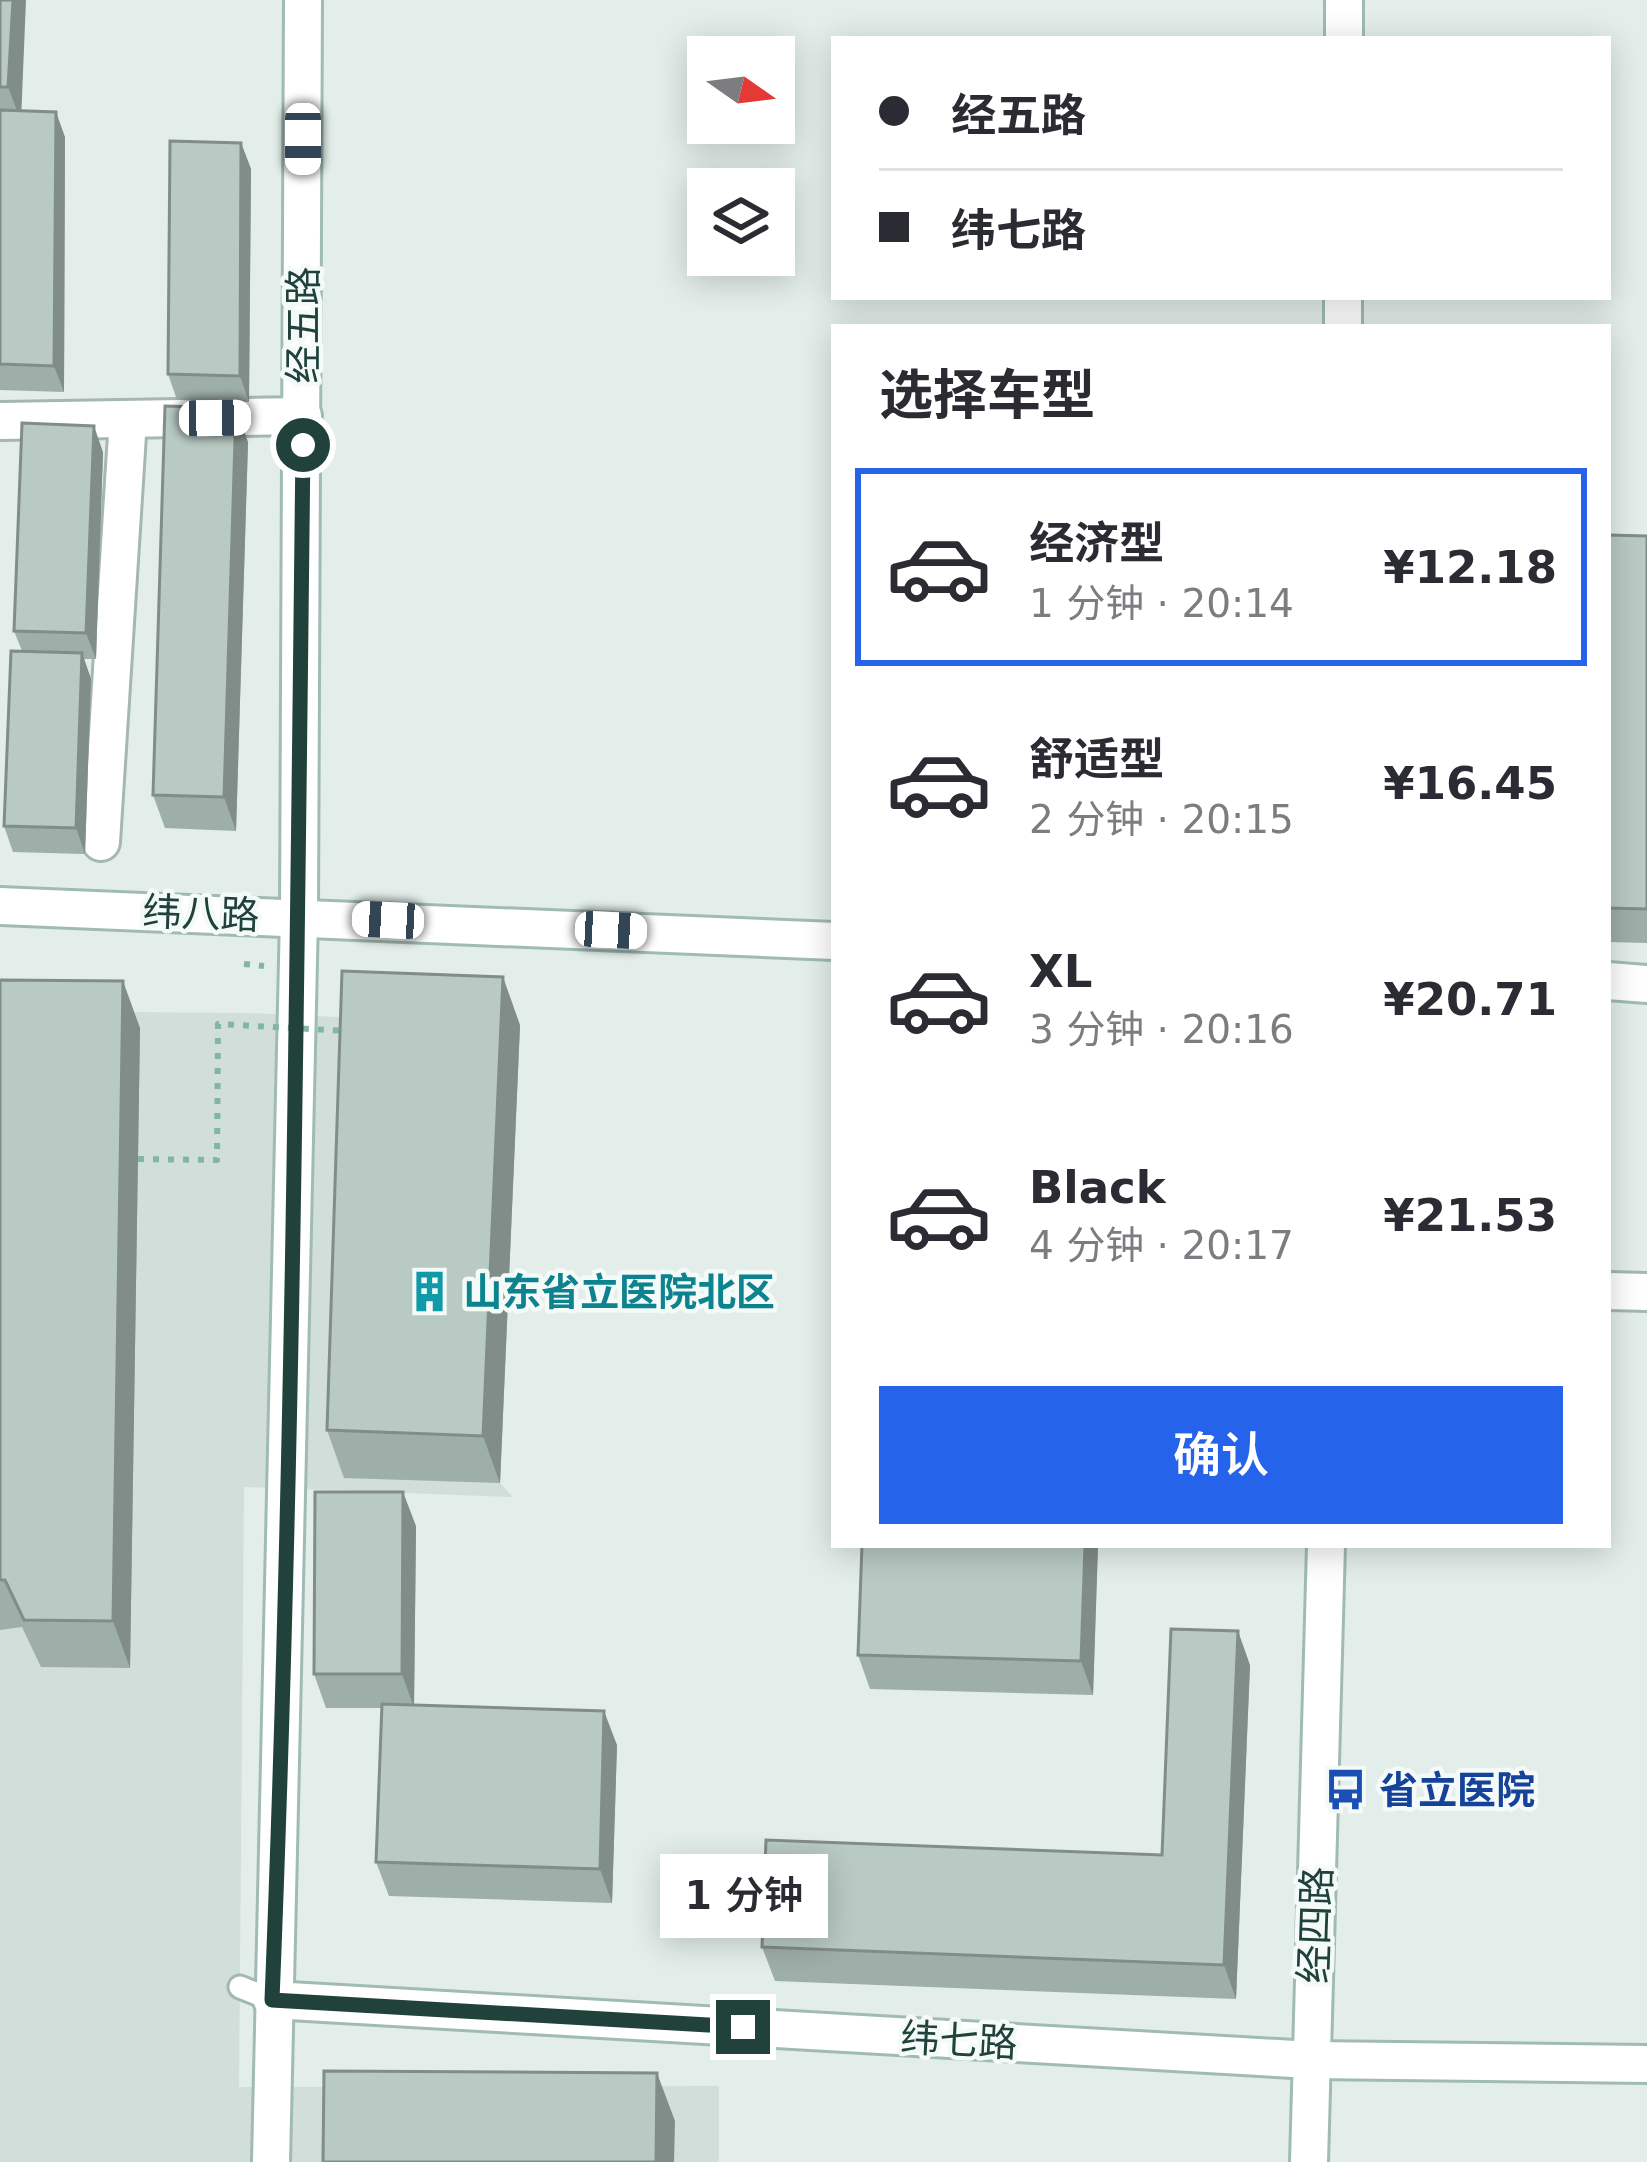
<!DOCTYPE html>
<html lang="zh">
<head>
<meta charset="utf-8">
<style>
  :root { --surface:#fff; --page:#f7f7f7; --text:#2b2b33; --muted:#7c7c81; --line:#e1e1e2; --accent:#2563eb }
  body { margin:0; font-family:"DejaVu Sans","Noto Sans SC",sans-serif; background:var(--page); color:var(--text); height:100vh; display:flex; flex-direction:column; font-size:45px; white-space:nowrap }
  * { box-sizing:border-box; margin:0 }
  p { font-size:39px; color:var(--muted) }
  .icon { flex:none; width:66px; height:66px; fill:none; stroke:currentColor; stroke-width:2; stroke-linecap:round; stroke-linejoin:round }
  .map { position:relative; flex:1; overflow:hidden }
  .side { position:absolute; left:831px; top:324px; width:780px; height:1224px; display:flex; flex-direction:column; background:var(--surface); border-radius:0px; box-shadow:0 6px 30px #0003 }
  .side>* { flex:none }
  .guide { position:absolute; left:831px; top:36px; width:780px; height:264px; border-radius:0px; box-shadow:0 6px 30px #0003; display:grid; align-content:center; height:264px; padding:0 48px; background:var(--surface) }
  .needle { width:78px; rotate:104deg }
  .controls { position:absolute; left:687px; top:36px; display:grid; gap:24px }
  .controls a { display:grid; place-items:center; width:108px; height:108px; border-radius:0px; background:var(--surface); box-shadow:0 6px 30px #0003; font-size:60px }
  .end { position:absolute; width:54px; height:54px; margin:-27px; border:15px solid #21423b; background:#fff; box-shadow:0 0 0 6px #fff }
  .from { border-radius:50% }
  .bubble { position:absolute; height:84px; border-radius:0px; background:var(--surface); box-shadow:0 6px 30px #0003; font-size:39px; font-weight:600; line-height:84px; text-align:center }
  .car { position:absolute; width:36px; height:72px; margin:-36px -18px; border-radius:15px; box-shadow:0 0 9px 3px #0007; background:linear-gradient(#fff 24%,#345 0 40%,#fff 0 76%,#345 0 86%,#fff 0) }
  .guide b { display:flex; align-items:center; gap:42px; height:114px; font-size:45px }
  .guide b+b { border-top:3px solid var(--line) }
  .guide i { width:30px; height:30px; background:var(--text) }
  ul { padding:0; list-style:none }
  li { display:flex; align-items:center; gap:36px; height:198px; margin:0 24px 18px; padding:0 24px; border:6px solid transparent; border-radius:0px }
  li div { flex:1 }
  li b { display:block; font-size:45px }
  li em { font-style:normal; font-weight:600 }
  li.current { border-color:var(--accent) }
  li>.icon { width:108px; height:108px; stroke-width:1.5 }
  h2 { padding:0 48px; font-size:54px; line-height:144px }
  .primary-button { display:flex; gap:24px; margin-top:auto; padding:24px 48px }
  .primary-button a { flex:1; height:138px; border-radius:0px; background:var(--accent); color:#fff; font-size:48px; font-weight:600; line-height:138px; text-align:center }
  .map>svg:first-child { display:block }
  .built { fill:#d1ded9 }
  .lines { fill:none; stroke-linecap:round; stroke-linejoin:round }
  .lane-casing { stroke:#a5b7b2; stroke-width:27 }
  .street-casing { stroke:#a5b7b2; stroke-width:42 }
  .secondary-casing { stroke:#a0bbb4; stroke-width:42 }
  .path { stroke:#81b5a8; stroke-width:6; stroke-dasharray:6 9; stroke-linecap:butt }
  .lane { stroke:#fff; stroke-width:21 }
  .street { stroke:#fff; stroke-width:36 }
  .secondary { stroke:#fff; stroke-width:36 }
  .path-bridge { stroke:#81b5a8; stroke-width:6; stroke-dasharray:6 9; stroke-linecap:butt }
  .wall { fill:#9eaea8 }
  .shaded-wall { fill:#818d88 }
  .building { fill:#b8cac3; stroke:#818d88; stroke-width:3 }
  .route { stroke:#21423b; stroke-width:15 }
  .labels { text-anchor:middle; stroke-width:9; stroke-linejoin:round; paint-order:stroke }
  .street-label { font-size:39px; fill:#21423b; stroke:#f4faf8 }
  .culture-label { font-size:39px; font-weight:bold; fill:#0d838f; stroke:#f4faf8; text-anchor:start }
  .transit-label { font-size:39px; font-weight:bold; fill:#164399; stroke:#f4faf8; text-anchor:start }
</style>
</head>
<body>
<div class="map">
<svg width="1647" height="2162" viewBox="0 0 1647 2162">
  <rect width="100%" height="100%" fill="#e3eeea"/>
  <!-- built -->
  <path class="built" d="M 0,1011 L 247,1013 L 520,1025 L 500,1483 L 513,1497 L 244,1487 L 239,2087 L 719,2086 L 719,2162 L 0,2162 Z"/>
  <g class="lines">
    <defs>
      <path id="lane" d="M 240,1987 L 272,2000"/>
      <g id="street">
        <path d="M 0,421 L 303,416"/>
        <path d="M 101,842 L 128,419"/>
        <path d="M 1608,1291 L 1647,1292"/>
      </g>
      <g id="secondary">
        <path d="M 1344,39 L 1344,0"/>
        <path d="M 1343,327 L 1343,297"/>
        <path d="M 0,906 L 834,941"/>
        <path d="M 1608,981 L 1647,984"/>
        <path d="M 272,2000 L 1311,2060 L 1647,2064"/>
        <path d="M 271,2162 L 299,916 L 303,0"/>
        <path d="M 1309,2162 L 1326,1545"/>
      </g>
    </defs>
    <!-- lane casing -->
    <use href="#lane" class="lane-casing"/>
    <!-- street casing -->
    <use href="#street" class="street-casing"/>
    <!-- secondary casing -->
    <use href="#secondary" class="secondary-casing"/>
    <!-- path -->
    <path class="path" d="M 244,964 L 264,966"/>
    <!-- lane -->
    <use href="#lane" class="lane"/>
    <!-- street -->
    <use href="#street" class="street"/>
    <!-- secondary -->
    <use href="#secondary" class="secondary"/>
    <!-- path-bridge -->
    <path class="path-bridge" d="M 138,1159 L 217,1160 L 218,1024 L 348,1031"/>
  </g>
  <!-- wall -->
  <g class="wall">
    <path d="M 0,0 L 21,111 L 65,137 L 64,392 L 0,390 Z"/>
    <path d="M 241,143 L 251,169 L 249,402 L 177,400 L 168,374 Z"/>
    <path d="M 248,442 L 236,831 L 165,828 L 153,795 Z"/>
    <path d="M 103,452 L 96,659 L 84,659 L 91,679 L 85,854 L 13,852 L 4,826 L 22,651 L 14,631 Z"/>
    <path d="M 1608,535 L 1647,536 L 1647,943 L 1608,942 Z"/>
    <path d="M 0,980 L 140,1028 L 130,1668 L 41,1667 L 22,1627 L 0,1630 Z"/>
    <path d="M 520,1025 L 500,1483 L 344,1478 L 327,1430 Z"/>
    <path d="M 416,1526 L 414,1705 L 617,1745 L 612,1903 L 389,1896 L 376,1862 L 381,1708 L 326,1708 L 314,1674 Z"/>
    <path d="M 862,1545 L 1098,1545 L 1093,1695 L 870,1689 L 858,1655 Z"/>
    <path d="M 1250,1665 L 1236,1999 L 775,1981 L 762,1947 L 1162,1855 Z"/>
  </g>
  <!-- shaded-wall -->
  <g class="shaded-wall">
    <path d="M 13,0 L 26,0 L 21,121 L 8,87 Z"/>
    <path d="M 56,112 L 65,137 L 64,392 L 54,366 Z"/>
    <path d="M 241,143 L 251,169 L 249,402 L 240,376 Z"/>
    <path d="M 236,408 L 248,442 L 236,831 L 224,797 Z"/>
    <path d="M 94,426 L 103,452 L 96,659 L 86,633 Z"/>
    <path d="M 82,653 L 91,679 L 85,854 L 76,828 Z"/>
    <path d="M 503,977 L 520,1025 L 500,1483 L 483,1436 Z"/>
    <path d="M 123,981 L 140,1028 L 130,1668 L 113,1621 Z"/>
    <path d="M 403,1492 L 416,1526 L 414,1708 L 402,1674 Z"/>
    <path d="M 1085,1545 L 1098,1545 L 1093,1695 L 1081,1661 Z"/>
    <path d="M 1238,1631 L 1250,1665 L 1236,1999 L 1224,1965 Z"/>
    <path d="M 604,1711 L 617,1745 L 612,1903 L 600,1869 Z"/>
    <path d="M 657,2073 L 675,2121 L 674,2162 L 656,2162 Z"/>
  </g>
  <!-- building -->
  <g class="building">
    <path d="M 0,0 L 13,0 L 8,87 L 0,87 Z"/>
    <path d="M 0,110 L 56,112 L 54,366 L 0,364 Z"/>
    <path d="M 170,141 L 241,143 L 240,376 L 168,374 Z"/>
    <path d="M 165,406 L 236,408 L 224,797 L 153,795 Z"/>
    <path d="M 22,423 L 94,426 L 86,633 L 14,631 Z"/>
    <path d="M 1608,535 L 1647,536 L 1647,909 L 1608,908 Z"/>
    <path d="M 11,651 L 82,653 L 76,828 L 4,826 Z"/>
    <path d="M 342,971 L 503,977 L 483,1436 L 327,1430 Z"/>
    <path d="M 0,980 L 123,981 L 113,1621 L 24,1620 L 5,1580 L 0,1580 Z"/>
    <path d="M 315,1492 L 403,1492 L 402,1674 L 314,1674 Z"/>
    <path d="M 862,1545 L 1085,1545 L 1081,1661 L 858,1655 Z"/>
    <path d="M 1171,1629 L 1238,1631 L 1224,1965 L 762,1947 L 766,1840 L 1162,1855 Z"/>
    <path d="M 382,1704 L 604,1711 L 600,1869 L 376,1862 Z"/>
    <path d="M 324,2071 L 657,2073 L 656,2162 L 323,2162 Z"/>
  </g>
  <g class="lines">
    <!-- route -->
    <path class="route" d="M 303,445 C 297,963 293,1482 272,2000 L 743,2027"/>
  </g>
  <!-- icons -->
  <defs>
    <symbol id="building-bare" viewBox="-9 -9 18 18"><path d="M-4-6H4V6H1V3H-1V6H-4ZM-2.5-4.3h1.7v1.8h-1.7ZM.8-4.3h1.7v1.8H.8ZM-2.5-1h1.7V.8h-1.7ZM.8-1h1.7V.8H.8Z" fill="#0f9aa8" stroke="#f4faf8" stroke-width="2.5" paint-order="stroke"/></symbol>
    <symbol id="bus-bare" viewBox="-9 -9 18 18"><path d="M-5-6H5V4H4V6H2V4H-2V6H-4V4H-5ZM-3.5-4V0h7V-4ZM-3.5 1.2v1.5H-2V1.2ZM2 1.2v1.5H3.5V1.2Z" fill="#1a4fb4" stroke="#f4faf8" stroke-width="2.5" paint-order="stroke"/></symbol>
  </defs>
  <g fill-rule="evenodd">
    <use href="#building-bare" x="400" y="1262" width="59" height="59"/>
    <use href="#bus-bare" x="1316" y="1760" width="59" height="59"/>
  </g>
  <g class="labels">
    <!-- street labels -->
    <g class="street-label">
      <text transform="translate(303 325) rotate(-90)" y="14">经五路</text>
      <text transform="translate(201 913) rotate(2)" y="14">纬八路</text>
      <text transform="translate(1315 1925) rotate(-88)" y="14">经四路</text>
      <text transform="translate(959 2040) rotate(3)" y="14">纬七路</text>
    </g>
    <!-- culture labels -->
    <g class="culture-label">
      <text x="463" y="1306">山东省立医院北区</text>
    </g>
    <!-- transit labels -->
    <g class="transit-label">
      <text x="1379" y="1804">省立医院</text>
    </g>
  </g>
</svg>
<div class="controls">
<a><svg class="needle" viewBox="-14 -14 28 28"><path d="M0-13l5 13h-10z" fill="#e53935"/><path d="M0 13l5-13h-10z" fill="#7c7c81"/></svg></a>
<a><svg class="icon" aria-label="layers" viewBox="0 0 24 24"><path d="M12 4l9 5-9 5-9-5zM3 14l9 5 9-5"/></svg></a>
</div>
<i class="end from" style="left:303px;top:445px"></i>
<i class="end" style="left:743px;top:2027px"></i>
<div class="bubble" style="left:660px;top:1854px;width:168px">1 分钟</div>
<i class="car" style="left:303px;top:139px;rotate:180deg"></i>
<i class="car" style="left:215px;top:418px;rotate:89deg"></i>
<i class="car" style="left:388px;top:920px;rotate:273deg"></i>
<i class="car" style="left:611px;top:930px;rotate:93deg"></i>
<div class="guide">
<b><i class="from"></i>经五路</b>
<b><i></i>纬七路</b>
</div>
<section class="side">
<h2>选择车型</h2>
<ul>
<li class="current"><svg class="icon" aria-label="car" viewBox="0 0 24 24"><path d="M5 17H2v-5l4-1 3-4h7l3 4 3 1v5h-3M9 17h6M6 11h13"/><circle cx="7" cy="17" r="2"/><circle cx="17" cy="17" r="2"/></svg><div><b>经济型</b><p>1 分钟 · 20:14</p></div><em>¥12.18</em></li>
<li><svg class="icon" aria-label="car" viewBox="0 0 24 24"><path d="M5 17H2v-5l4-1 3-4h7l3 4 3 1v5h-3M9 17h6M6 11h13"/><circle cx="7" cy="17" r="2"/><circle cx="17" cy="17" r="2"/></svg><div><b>舒适型</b><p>2 分钟 · 20:15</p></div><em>¥16.45</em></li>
<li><svg class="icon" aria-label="car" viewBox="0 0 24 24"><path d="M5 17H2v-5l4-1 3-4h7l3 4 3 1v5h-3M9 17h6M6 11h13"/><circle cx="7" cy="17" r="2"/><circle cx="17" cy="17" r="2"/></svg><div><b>XL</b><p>3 分钟 · 20:16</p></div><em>¥20.71</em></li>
<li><svg class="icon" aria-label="car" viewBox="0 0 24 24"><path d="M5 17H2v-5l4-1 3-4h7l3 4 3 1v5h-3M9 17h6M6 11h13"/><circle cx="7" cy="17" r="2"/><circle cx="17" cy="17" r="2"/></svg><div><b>Black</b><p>4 分钟 · 20:17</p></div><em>¥21.53</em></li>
</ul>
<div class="primary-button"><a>确认</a></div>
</section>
</div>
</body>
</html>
